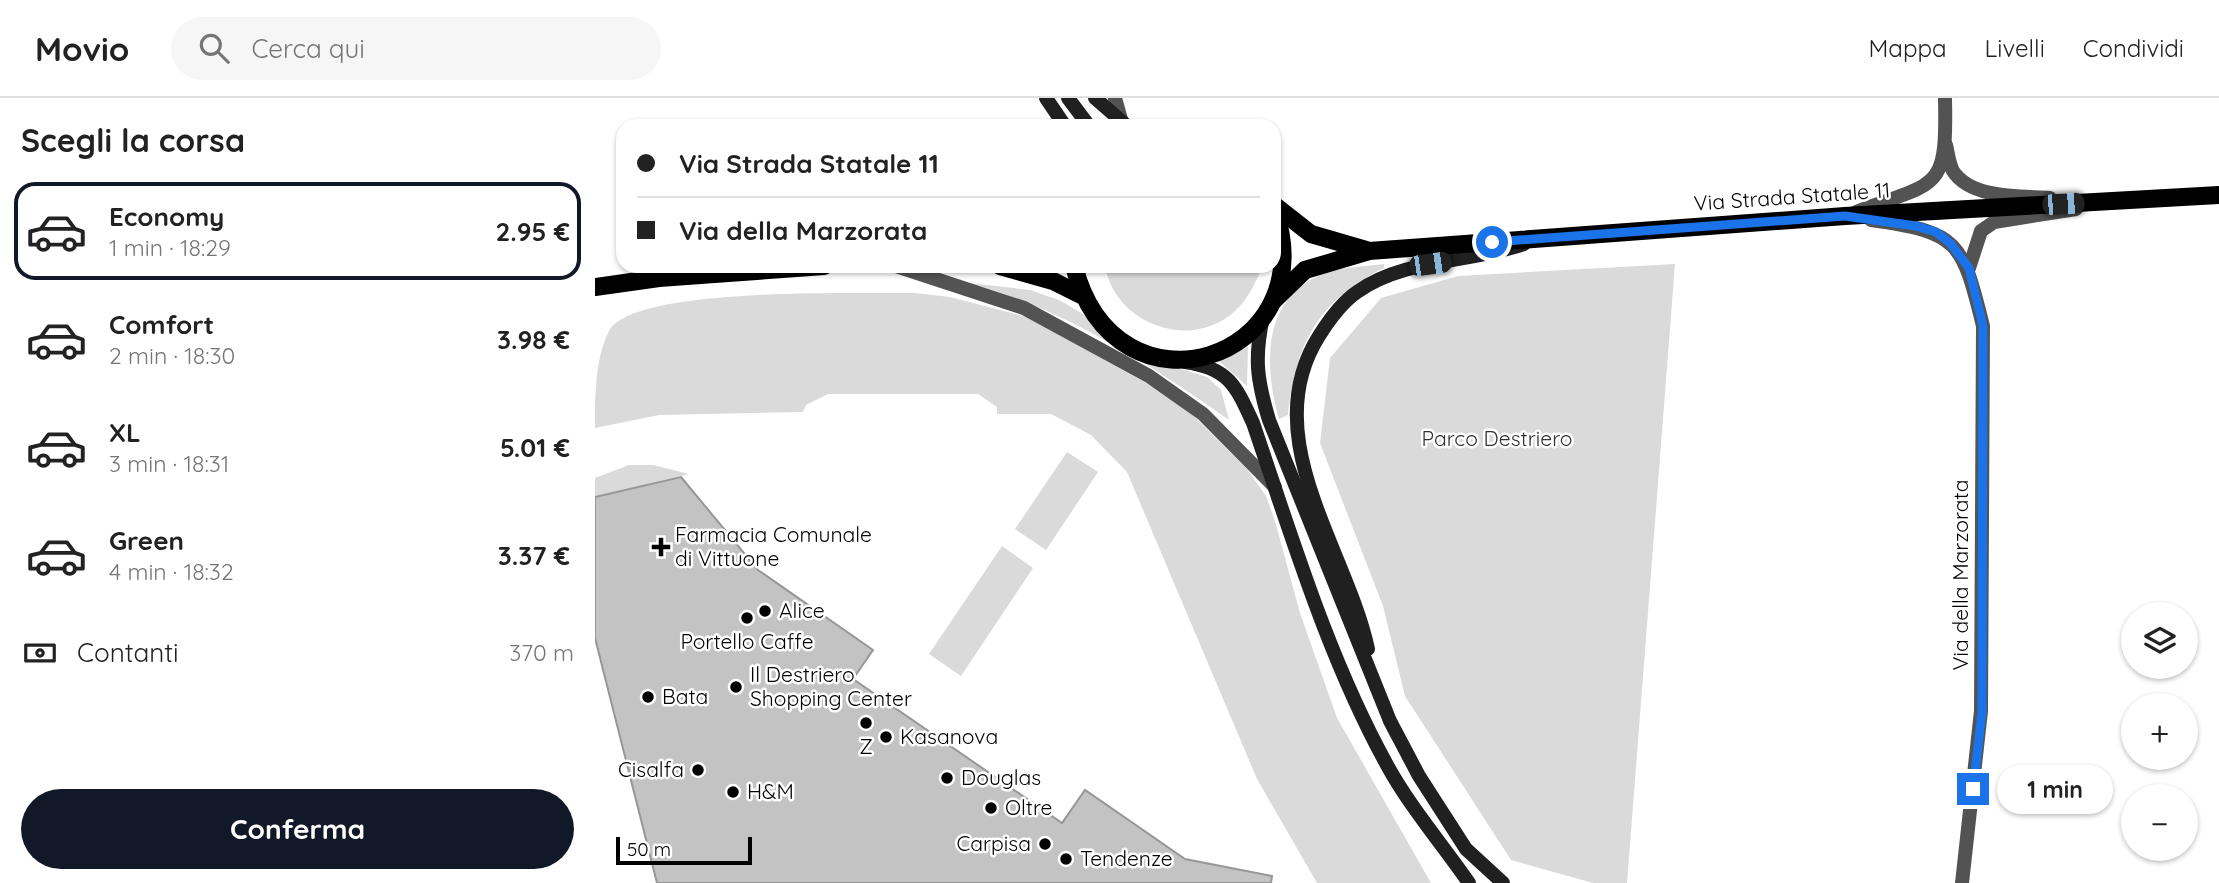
<!DOCTYPE html>
<html lang="it">
<head>
<meta charset="utf-8">
<style>
  :root { --surface:#fff; --page:#f6f6f6; --text:#222; --muted:#767676; --line:#e0e0e0; --accent:#111827 }
  body { margin:0; font-family:Quicksand,sans-serif; background:var(--page); color:var(--text); height:100vh; display:flex; flex-direction:column; font-size:26px; white-space:nowrap }
  * { box-sizing:border-box; margin:0 }
  p { font-size:23px; color:var(--muted) }
  .icon { flex:none; width:38px; height:38px; fill:none; stroke:currentColor; stroke-width:2; stroke-linecap:round; stroke-linejoin:round }
  .map { position:relative; flex:1; overflow:hidden }
  .details { display:flex; flex-direction:column; background:var(--surface); width:595px }
  .details>* { flex:none }
  .banner { position:absolute; left:21px; top:21px; width:665px; height:154px; border-radius:21px; box-shadow:0 2px 5px #0004; display:grid; align-content:center; height:154px; padding:0 21px; background:var(--surface) }
  .fabs { position:absolute; left:1526px; top:504px; display:grid; gap:14px }
  .fabs a { display:grid; place-items:center; width:77px; height:77px; border-radius:50%; background:var(--surface); box-shadow:0 2px 5px #0004; font-size:35px }
  .scale { position:absolute; left:21px; bottom:18px; width:136px; box-sizing:border-box; padding-left:7px; border:4px solid #000; border-top:0; font-size:19px; line-height:24px; white-space:nowrap; color:#000; -webkit-text-stroke:5px #fff; paint-order:stroke }
  .end { position:absolute; width:32px; height:32px; margin:-16px; border:9px solid #1a73e8; background:#fff; box-shadow:0 0 0 4px #fff }
  .from { border-radius:50% }
  .bubble { position:absolute; height:49px; border-radius:24px; background:var(--surface); box-shadow:0 2px 5px #0004; font-size:23px; font-weight:700; line-height:49px; text-align:center }
  .car { position:absolute; width:21px; height:42px; margin:-21px -10px; border-radius:9px; box-shadow:0 0 5px 2px #0007; background:linear-gradient(#222 24%,#8ab4d8 0 40%,#222 0 76%,#8ab4d8 0 86%,#222 0) }
  .banner b { display:flex; align-items:center; gap:24px; height:66px; font-size:26px }
  .banner b+b { border-top:2px solid var(--line) }
  .banner i { width:18px; height:18px; background:var(--text) }
  ul { padding:0; list-style:none }
  li { display:flex; align-items:center; gap:21px; height:98px; margin:0 14px 10px; padding:0 7px; border:4px solid transparent; border-radius:21px }
  li div { flex:1 }
  li b { display:block; font-size:26px }
  li em { font-style:normal; font-weight:700 }
  li.active { border-color:var(--accent) }
  li>.icon { width:63px; height:63px; stroke-width:1.5 }
  h2 { padding:0 21px; font-size:32px; line-height:84px }
  .pay { display:flex; align-items:center; gap:18px; height:77px; padding:0 21px; font-size:26px }
  .pay p { margin-inline-start:auto }
  .primary-button { display:flex; gap:14px; margin-top:auto; padding:14px 21px }
  .primary-button a { flex:1; height:80px; border-radius:42px; background:var(--accent); color:#fff; font-size:28px; font-weight:700; line-height:80px; text-align:center }
  header { display:flex; align-items:center; gap:42px; box-sizing:border-box; height:98px; padding:0 35px; background:var(--surface); border-bottom:2px solid var(--line) }
  header strong { font-size:33px }
  nav { display:flex; gap:38px; margin-inline-start:auto; font-size:24px }
  .search { width:490px; height:63px; background:var(--page); display:flex; align-items:center; gap:18px; box-sizing:border-box; padding:0 24px; border-radius:38px; color:var(--muted); font-size:26px }
  main { display:flex; flex:1; min-height:0 }
  .map>svg:first-child { display:block }
  .green { fill:#dadada }
  .building { fill:#c3c3c3; stroke:#979797; stroke-width:2 }
  .lines { fill:none; stroke-linecap:round; stroke-linejoin:round }
  .street { stroke:#535353; stroke-width:14 }
  .secondary { stroke:#202020; stroke-width:14 }
  .primary { stroke:#000; stroke-width:18 }
  .route { stroke:#1a73e8; stroke-width:9 }
  .poi-dot { fill:#000; stroke:#fff; stroke-width:2.5 }
  .labels { text-anchor:middle; stroke-width:5; stroke-linejoin:round; paint-order:stroke }
  .street-label { font-size:21px; fill:#000; stroke:#fff }
  .park-label { font-size:21px; fill:#313131; stroke:#fff }
  .poi-label { font-size:21px; fill:#000; stroke:#fff; text-anchor:start }
</style>
</head>
<body>
<header>
<strong>Movio</strong>
<div class="search"><svg class="icon" aria-label="search" viewBox="0 0 24 24"><circle cx="10" cy="10" r="6"/><path d="M15 15l6 6"/></svg>Cerca qui</div>
<nav><a>Mappa</a><a>Livelli</a><a>Condividi</a></nav>
</header>
<main>
<section class="details">
<h2>Scegli la corsa</h2>
<ul>
<li class="active"><svg class="icon" aria-label="car" viewBox="0 0 24 24"><path d="M5 17H2v-5l4-1 3-4h7l3 4 3 1v5h-3M9 17h6M6 11h13"/><circle cx="7" cy="17" r="2"/><circle cx="17" cy="17" r="2"/></svg><div><b>Economy</b><p>1 min · 18:29</p></div><em>2.95 €</em></li>
<li><svg class="icon" aria-label="car" viewBox="0 0 24 24"><path d="M5 17H2v-5l4-1 3-4h7l3 4 3 1v5h-3M9 17h6M6 11h13"/><circle cx="7" cy="17" r="2"/><circle cx="17" cy="17" r="2"/></svg><div><b>Comfort</b><p>2 min · 18:30</p></div><em>3.98 €</em></li>
<li><svg class="icon" aria-label="car" viewBox="0 0 24 24"><path d="M5 17H2v-5l4-1 3-4h7l3 4 3 1v5h-3M9 17h6M6 11h13"/><circle cx="7" cy="17" r="2"/><circle cx="17" cy="17" r="2"/></svg><div><b>XL</b><p>3 min · 18:31</p></div><em>5.01 €</em></li>
<li><svg class="icon" aria-label="car" viewBox="0 0 24 24"><path d="M5 17H2v-5l4-1 3-4h7l3 4 3 1v5h-3M9 17h6M6 11h13"/><circle cx="7" cy="17" r="2"/><circle cx="17" cy="17" r="2"/></svg><div><b>Green</b><p>4 min · 18:32</p></div><em>3.37 €</em></li>
</ul>
<div class="pay"><svg class="icon" aria-label="cash" viewBox="0 0 24 24"><path d="M3 7h18v10H3z"/><circle cx="12" cy="12" r="2"/></svg>Contanti<p>370 m</p></div>
<div class="primary-button"><a>Conferma</a></div>
</section>
<div class="map">
<svg width="1624" height="785" viewBox="0 0 1624 785">
  <rect width="100%" height="100%" fill="#fff"/>
  <!-- green -->
  <g class="green">
    <path d="M 789,166 L 789,170 C 722,203 701,246 693,317 L 684,321 C 670,271 666,208 719,180 C 740,169 766,169 789,166 Z"/>
    <path d="M 1080,166 L 1032,785 L 998,785 L 916,762 L 810,598 L 788,508 L 725,345 L 735,260 L 786,200 L 863,178 Z"/>
    <path d="M 510,168 L 668,168 C 660,185 654,200 640,213 C 595,254 520,226 510,168 Z"/>
    <path d="M 374,185 L 435,192 L 464,202 L 488,216 L 513,238 L 570,266 L 612,279 L 626,292 L 634,322 C 555,266 467,210 374,185 Z"/>
    <path d="M 320,195 L 355,199 L 432,219 L 562,291 L 595,314 L 652,371 L 671,398 L 680,423 L 705,515 L 742,620 L 836,785 L 722,785 L 662,681 L 532,374 L 496,337 L 456,316 L 402,316 L 402,309 L 383,296 L 233,296 L 211,307 L 208,314 L 64,317 L 0,330 C 0,297 0,259 15,231 C 46,188 264,196 320,195 Z"/>
    <path d="M 653,248 L 652,288 L 624,263 Z"/>
    <path d="M 472,354 L 503,374 L 451,452 L 420,431 Z"/>
    <path d="M 34,367 L 58,367 L 94,376 L 0,399 L 0,380 Z"/>
    <path d="M 407,448 L 438,470 L 366,578 L 334,556 Z"/>
  </g>
  <!-- building -->
  <path class="building" d="M 86,379 L 163,472 L 278,552 L 258,581 L 467,725 L 490,692 L 590,761 L 677,778 L 676,785 L 62,785 L 0,540 L 0,399 Z"/>
  <g class="lines">
    <!-- street -->
    <g class="street">
      <path d="M 520,0 L 527,25"/>
      <path d="M 1351,47 C 1353,55 1354,66 1358,73 C 1376,101 1426,98 1455,100"/>
      <path d="M 1261,114 C 1344,83 1352,94 1350,0"/>
      <path d="M 1276,122 C 1364,134 1367,143 1388,228 L 1386,613 L 1367,785"/>
      <path d="M 301,168 L 429,210 L 554,278 L 608,316 L 680,389"/>
      <path d="M 1374,170 L 1386,133 L 1399,124 L 1481,111"/>
    </g>
    <!-- secondary -->
    <g class="secondary">
      <path d="M 451,0 L 470,28"/>
      <path d="M 473,0 L 494,28"/>
      <path d="M 500,0 L 532,28"/>
      <path d="M 668,219 C 659,260 662,282 674,322 L 795,623 L 824,678 L 871,751 L 908,785"/>
      <path d="M 590,264 C 634,270 641,288 658,325 C 697,439 733,560 792,667 C 815,709 847,746 874,785"/>
      <path d="M 773,551 C 752,452 660,339 724,238 C 734,222 746,205 762,194 C 810,160 876,165 929,146"/>
    </g>
    <!-- primary -->
    <g class="primary">
      <path d="M 679,107 L 716,136 L 771,152"/>
      <path d="M 405,168 L 458,183 L 486,197"/>
      <path d="M 479,168 C 520,330 732,263 679,111"/>
      <path d="M 0,189 L 64,180 L 229,168"/>
      <path d="M 679,202 L 710,172 L 774,153 L 1250,118 L 1624,97"/>
    </g>
  </g>
  <g class="lines">
    <!-- route -->
    <path class="route" d="M 897,144 L 1250,118 L 1321,128 L 1341,134 L 1355,145 L 1374,170 L 1388,228 L 1387,614 L 1378,691"/>
  </g>
  <!-- markers -->
  <g class="poi-dot">
    <path d="M62.5 438.5h7v7h7v7h-7v7h-7v-7h-7v-7h7z"/>
    <circle cx="170" cy="513" r="7"/>
    <circle cx="152" cy="520" r="7"/>
    <circle cx="141" cy="589" r="7"/>
    <circle cx="53" cy="599" r="7"/>
    <circle cx="271" cy="625" r="7"/>
    <circle cx="291" cy="639" r="7"/>
    <circle cx="103" cy="672" r="7"/>
    <circle cx="352" cy="680" r="7"/>
    <circle cx="138" cy="694" r="7"/>
    <circle cx="396" cy="710" r="7"/>
    <circle cx="450" cy="746" r="7"/>
    <circle cx="471" cy="761" r="7"/>
  </g>
  <g class="labels">
    <!-- street labels -->
    <g class="street-label">
      <text transform="translate(1197 99) rotate(-4)" y="7">Via Strada Statale 11</text>
      <text transform="translate(1366 477) rotate(-90)" y="7">Via della Marzorata</text>
    </g>
    <!-- park labels -->
    <g class="park-label">
      <text x="902" y="348">Parco Destriero</text>
    </g>
    <!-- poi labels -->
    <g class="poi-label">
      <text x="80" y="444">Farmacia Comunale<tspan x="80" dy="24">di Vittuone</tspan></text>
      <text x="184" y="520">Alice</text>
      <text x="152" y="551" text-anchor="middle">Portello Caffe</text>
      <text x="155" y="584">Il Destriero<tspan x="155" dy="24">Shopping Center</tspan></text>
      <text x="67" y="606">Bata</text>
      <text x="305" y="646">Kasanova</text>
      <text x="271" y="656" text-anchor="middle">Z</text>
      <text x="89" y="679" text-anchor="end">Cisalfa</text>
      <text x="366" y="687">Douglas</text>
      <text x="152" y="701">H&amp;M</text>
      <text x="410" y="717">Oltre</text>
      <text x="436" y="753" text-anchor="end">Carpisa</text>
      <text x="485" y="768">Tendenze</text>
    </g>
  </g>
</svg>
<div class="fabs">
<a><svg class="icon" aria-label="layers" viewBox="0 0 24 24"><path d="M12 4l9 5-9 5-9-5zM3 14l9 5 9-5"/></svg></a>
<a>+</a>
<a>−</a>
</div>
<div class="scale">50 m</div>
<i class="end from" style="left:897px;top:144px"></i>
<i class="end" style="left:1378px;top:691px"></i>
<div class="bubble" style="left:1402px;top:667px;width:116px">1 min</div>
<i class="car" style="left:1468px;top:106px;rotate:87deg"></i>
<i class="car" style="left:835px;top:166px;rotate:82deg"></i>
<div class="banner">
<b><i class="from"></i>Via Strada Statale 11</b>
<b><i></i>Via della Marzorata</b>
</div>
</div>
</main>
</body>
</html>
